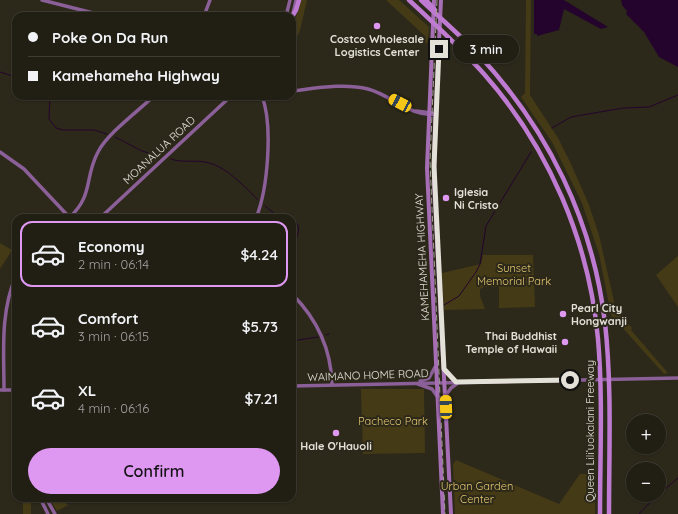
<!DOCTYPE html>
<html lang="en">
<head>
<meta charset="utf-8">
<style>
  :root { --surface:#211e14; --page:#2d2b22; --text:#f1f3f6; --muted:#a2a2a0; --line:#3e3c34; --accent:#df98f2 }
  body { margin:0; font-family:Quicksand,sans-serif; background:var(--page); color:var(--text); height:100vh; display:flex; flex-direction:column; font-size:15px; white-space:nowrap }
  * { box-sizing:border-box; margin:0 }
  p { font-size:13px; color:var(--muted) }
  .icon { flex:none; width:22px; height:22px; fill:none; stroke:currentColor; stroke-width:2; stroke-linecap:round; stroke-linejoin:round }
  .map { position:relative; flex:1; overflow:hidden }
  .drawer { position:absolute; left:12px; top:214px; width:284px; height:288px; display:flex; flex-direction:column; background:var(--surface); border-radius:12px; box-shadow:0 1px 3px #0004,0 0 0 1px var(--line) }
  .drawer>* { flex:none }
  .banner { position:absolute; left:12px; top:12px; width:284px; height:88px; border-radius:12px; box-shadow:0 1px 3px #0004,0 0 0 1px var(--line); display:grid; align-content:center; height:88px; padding:0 16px; background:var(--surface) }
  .tools { position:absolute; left:626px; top:414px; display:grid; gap:8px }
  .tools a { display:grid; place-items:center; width:40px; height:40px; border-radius:50%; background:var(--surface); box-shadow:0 1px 3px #0004,0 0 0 1px var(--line); font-size:20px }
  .end { position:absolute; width:18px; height:18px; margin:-9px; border:5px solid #e3e0d7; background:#111; box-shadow:0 0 0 2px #111 }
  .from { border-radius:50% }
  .bubble { position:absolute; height:28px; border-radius:14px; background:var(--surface); box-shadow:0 1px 3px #0004,0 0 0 1px var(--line); font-size:13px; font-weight:600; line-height:28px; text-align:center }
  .car { position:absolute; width:12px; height:24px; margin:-12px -6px; border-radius:5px; box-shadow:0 0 3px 1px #0007; background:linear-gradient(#f5c518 24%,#345 0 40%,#f5c518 0 76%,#345 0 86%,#f5c518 0) }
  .banner b { display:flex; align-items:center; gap:14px; height:38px; font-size:15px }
  .banner b+b { border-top:1px solid var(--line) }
  .banner i { width:10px; height:10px; background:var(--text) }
  ul { padding:7px 0 0; list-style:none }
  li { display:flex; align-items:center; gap:12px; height:66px; margin:0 8px 6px; padding:0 8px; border:2px solid transparent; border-radius:12px }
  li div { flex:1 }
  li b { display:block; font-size:15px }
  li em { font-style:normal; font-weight:600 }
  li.current { border-color:var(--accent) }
  li>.icon { width:36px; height:36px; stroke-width:1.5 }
  .primary-button { display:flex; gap:8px; margin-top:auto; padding:8px 16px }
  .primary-button a { flex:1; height:46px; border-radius:24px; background:var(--accent); color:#111; font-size:16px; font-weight:600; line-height:46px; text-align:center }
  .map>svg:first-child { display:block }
  .green { fill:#453a16 }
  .water { fill:#24042c }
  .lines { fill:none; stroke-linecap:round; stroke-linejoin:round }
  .stream { stroke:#24042c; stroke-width:1 }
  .secondary { stroke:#8b5f97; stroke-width:3.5 }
  .primary { stroke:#a66eb5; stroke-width:4 }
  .highway { stroke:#bf7bd1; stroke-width:4.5 }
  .rail { stroke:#a29f94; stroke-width:1; stroke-dasharray:6 3; stroke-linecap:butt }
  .route { stroke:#e3e0d7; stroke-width:5 }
  .poi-dot { fill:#df98f2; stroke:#2c281a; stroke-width:1.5 }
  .labels { text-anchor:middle; stroke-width:4; stroke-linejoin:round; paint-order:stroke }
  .poi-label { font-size:11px; font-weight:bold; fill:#e3e0d7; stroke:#2c281a }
  .street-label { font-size:11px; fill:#e3e0d7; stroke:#2c281a }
  .park-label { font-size:11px; fill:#e2c66e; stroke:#2c281a }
</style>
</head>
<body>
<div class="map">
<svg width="678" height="514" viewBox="0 0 678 514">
  <rect width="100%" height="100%" fill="#2c281a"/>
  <!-- green -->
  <g class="green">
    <path d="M 301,0 L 307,0 L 300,30 L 292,49 L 292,30 Z"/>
    <path d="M 386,0 L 399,0 L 429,27 L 428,42 L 425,44 L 426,37 Z"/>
    <path d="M 526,0 L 531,0 L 530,95 L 558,138 L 571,164 L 589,205 L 599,235 L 616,310 L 632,328 L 631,330 L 668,373 L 664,374 L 611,315 L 599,254 L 582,203 L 552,142 L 521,97 L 525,93 Z"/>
    <path d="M 0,243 L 12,250 L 0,269 Z"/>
    <path d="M 483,255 L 533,255 L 535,307 L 499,308 L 499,287 L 484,287 L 480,289 L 480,296 L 485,309 L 444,310 L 442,273 L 481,264 Z"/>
    <path d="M 678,256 L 678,307 L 656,275 Z"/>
    <path d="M 361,389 L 424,389 L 425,453 L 363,454 Z"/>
    <path d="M 456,460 L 559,504 L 580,474 L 595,474 L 595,514 L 455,514 L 453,464 Z"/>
    <rect x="23" y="498" width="8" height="16"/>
    <path d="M 49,498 L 59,498 L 68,505 L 57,511 Z"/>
  </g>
  <!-- water -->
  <g class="water">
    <path d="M 534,0 L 564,0 L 608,27 L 601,29 L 564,9 L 559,30 L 537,36 L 537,34 L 534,34 Z"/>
    <path d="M 621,0 L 678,0 L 678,67 L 659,57 L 644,32 L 626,14 L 627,11 L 622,5 Z"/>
  </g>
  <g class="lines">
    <!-- stream -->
    <g class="stream">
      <path d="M 0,72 L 16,77"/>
      <path d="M 50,96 L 49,119 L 56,128 L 63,130 L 94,130 L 107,134"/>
      <path d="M 552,128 L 571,117 L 623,108 L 649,107 L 678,95"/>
      <path d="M 115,137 L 142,151 L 158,156"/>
      <path d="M 171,159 C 181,163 194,160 205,162 C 225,165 245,187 258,200"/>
      <path d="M 265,206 L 276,215 L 292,218"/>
      <path d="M 292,218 C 303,226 298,237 292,247"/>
      <path d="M 444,305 L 459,296 L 476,272 L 480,264 L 486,226 L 531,152"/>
      <path d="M 425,314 L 430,311"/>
      <path d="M 326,335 L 329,334"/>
      <path d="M 292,341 L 318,337"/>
      <path d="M 639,514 C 641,510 673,482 678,478"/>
    </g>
    <!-- secondary -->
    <g class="secondary">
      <path d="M 42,0 L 105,16"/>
      <path d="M 204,16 L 210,0"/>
      <path d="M 286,16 L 290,0"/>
      <path d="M 292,18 L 296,0"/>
      <path d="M 292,91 C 317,88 344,83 368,89 C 391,95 412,118 436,114"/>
      <path d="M 416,111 L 432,113"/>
      <path d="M 0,152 L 24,169 L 70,218"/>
      <path d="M 69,218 C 94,195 84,178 98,152 C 107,134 138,111 154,96"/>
      <path d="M 100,218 L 231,96"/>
      <path d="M 256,218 C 268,189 273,125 262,96"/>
      <path d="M 292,294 C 317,319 331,349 332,384"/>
      <path d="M 444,369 L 455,381"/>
      <path d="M 420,381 L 429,378 L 435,367"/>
      <path d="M 418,384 L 432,389 L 437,396"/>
      <path d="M 292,386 L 678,378"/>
      <path d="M 0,390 L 16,390"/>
      <path d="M 4,390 C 4,352 0,312 16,276"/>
      <path d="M 446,395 L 451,388 L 459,382"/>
      <path d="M 40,498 L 48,514"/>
      <path d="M 46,498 L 55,514"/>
    </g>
    <!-- primary -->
    <g class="primary">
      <path d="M 434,0 L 427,168 L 443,514"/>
      <path d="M 441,0 L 435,125 L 434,182 L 451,514"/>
    </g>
    <!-- highway -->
    <g class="highway">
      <path d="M 409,0 C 435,24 461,48 484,74 C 549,148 589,241 598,339 C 603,397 600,456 600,514"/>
      <path d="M 421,0 C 440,18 460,35 478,54 C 548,129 593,221 605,323 C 612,386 609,451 609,514"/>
      <path d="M 426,0 L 435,10"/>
      <path d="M 293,15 L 296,10 L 299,0"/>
    </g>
    <!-- rail -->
    <path class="rail" d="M 437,0 L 430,161 L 445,514"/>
  </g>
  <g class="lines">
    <!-- route -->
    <path class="route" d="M 439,49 L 434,166 L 444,369 L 456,382 L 570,380"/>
  </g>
  <!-- markers -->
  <g class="poi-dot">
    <circle cx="377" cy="26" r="4"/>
    <circle cx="446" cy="198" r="4"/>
    <circle cx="563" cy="314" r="4"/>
    <circle cx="565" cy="342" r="4"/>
    <circle cx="336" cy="433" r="4"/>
  </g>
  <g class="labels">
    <!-- poi labels -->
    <g class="poi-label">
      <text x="377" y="43">Costco Wholesale<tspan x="377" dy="13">Logistics Center</tspan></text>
      <text x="454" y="196" text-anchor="start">Iglesia<tspan x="454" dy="13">Ni Cristo</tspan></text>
      <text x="571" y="312" text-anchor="start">Pearl City<tspan x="571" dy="13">Hongwanji</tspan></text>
      <text x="557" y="340" text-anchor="end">Thai Buddhist<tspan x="557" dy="13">Temple of Hawaii</tspan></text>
      <text x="336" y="450">Hale O'Hauoli</text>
    </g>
    <!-- street labels -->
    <g class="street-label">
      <text transform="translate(159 150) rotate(-43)" y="4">MOANALUA ROAD</text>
      <text transform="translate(422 257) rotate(-93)" y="4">KAMEHAMEHA HIGHWAY</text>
      <text transform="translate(368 375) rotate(-2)" y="4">WAIMANO HOME ROAD</text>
      <text transform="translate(590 431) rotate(-90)" y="4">Queen Liliʻuokalani Freeway</text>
    </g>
    <!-- park labels -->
    <g class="park-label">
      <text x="514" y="272">Sunset<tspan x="514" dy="13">Memorial Park</tspan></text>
      <text x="393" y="425">Pacheco Park</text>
      <text x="477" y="490">Urban Garden<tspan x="477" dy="13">Center</tspan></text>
    </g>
  </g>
</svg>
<div class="tools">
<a>+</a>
<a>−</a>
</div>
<i class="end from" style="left:570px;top:380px"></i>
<i class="end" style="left:439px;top:49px"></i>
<div class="bubble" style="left:453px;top:35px;width:66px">3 min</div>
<i class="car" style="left:400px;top:103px;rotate:298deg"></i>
<i class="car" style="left:446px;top:407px;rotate:358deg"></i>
<div class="banner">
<b><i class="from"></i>Poke On Da Run</b>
<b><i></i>Kamehameha Highway</b>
</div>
<section class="drawer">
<ul>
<li class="current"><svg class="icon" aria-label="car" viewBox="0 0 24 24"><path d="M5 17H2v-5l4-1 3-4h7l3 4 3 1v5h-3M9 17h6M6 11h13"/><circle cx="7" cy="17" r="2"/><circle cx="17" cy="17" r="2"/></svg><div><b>Economy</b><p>2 min · 06:14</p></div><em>$4.24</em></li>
<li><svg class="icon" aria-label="car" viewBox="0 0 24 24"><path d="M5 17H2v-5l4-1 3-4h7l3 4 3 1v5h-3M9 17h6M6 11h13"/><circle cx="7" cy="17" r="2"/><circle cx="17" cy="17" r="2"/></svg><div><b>Comfort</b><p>3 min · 06:15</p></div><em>$5.73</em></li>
<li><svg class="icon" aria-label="car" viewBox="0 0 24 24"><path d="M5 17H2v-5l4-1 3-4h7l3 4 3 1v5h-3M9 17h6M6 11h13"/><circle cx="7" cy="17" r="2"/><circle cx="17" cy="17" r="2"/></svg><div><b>XL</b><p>4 min · 06:16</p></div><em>$7.21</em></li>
</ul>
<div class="primary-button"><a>Confirm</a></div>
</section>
</div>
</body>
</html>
